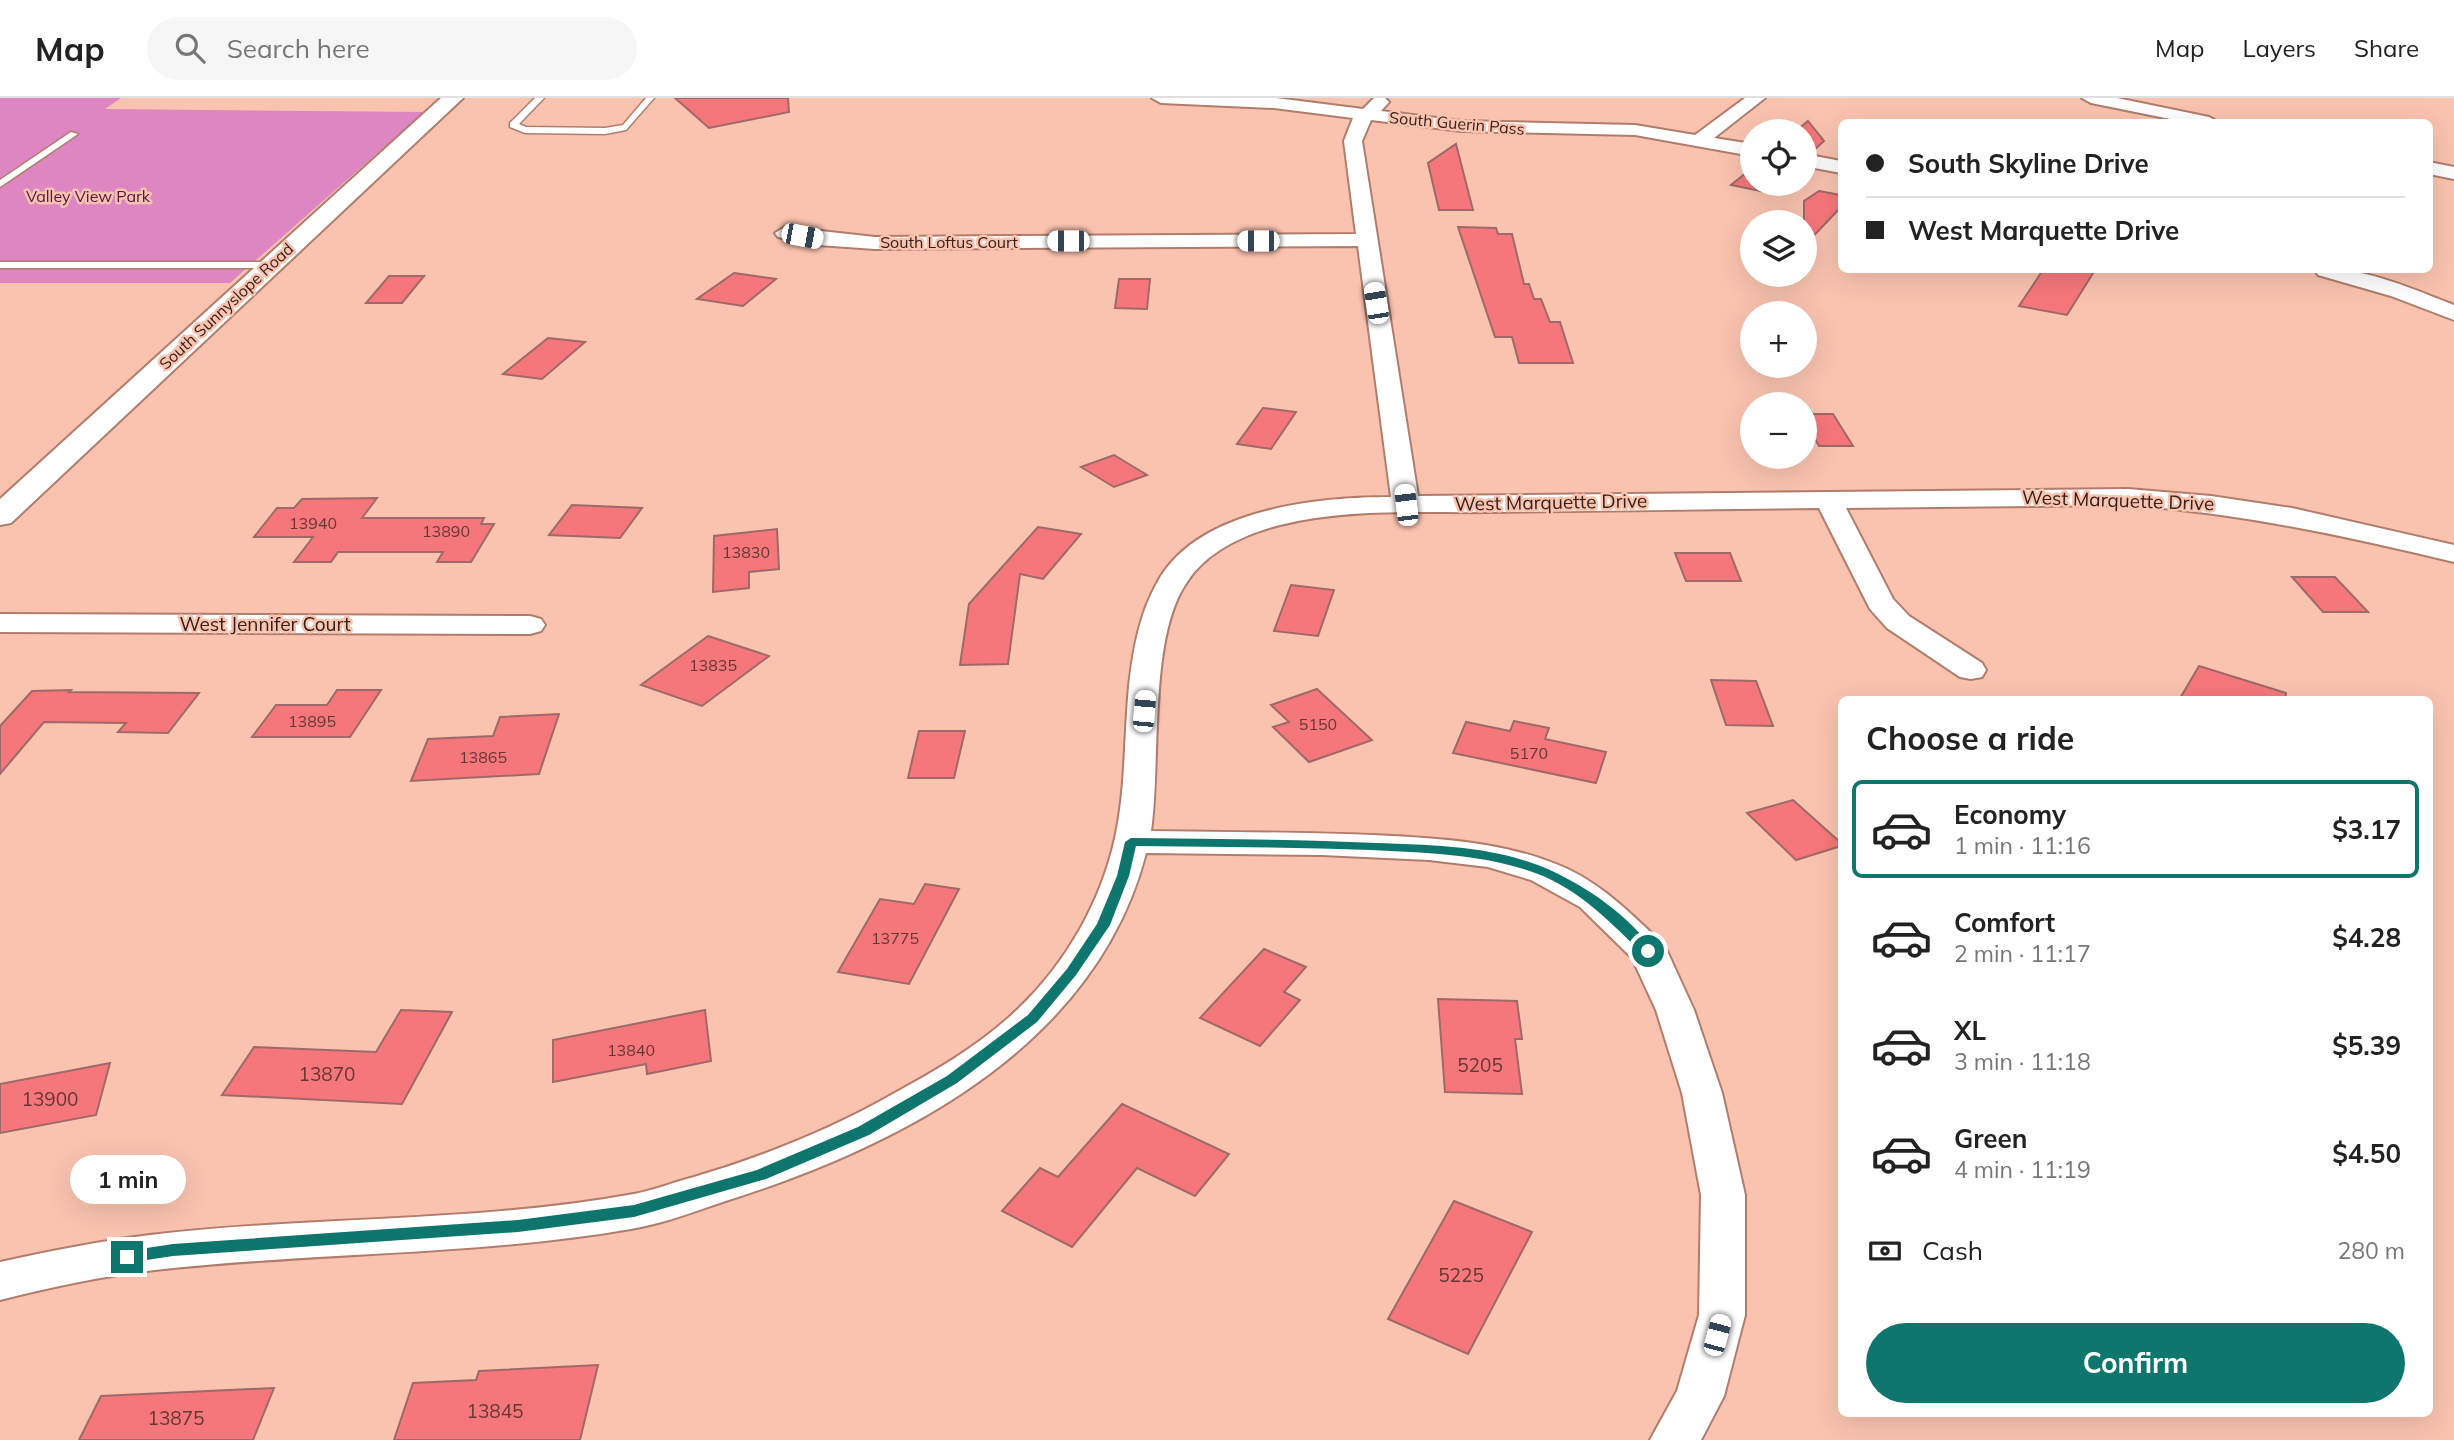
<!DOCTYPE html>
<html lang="en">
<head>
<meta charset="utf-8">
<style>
  :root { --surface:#fff; --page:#f6f6f6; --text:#222; --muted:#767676; --line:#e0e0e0; --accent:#0f766e }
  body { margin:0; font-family:Mulish,sans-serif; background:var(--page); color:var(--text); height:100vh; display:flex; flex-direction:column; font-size:26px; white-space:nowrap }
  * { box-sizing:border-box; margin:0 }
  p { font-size:23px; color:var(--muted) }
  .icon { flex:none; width:38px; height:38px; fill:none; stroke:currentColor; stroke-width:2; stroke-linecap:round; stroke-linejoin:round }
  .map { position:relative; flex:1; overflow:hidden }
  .sheet { position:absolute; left:1838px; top:598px; width:595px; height:721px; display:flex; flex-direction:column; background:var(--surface); border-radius:10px; box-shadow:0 7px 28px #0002 }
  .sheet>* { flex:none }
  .guide { position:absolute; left:1838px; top:21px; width:595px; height:154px; border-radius:10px; box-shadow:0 7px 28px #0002; display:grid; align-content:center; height:154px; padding:0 28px; background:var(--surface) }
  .controls { position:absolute; left:1740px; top:21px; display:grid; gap:14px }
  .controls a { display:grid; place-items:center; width:77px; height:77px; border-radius:50%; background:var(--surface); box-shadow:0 7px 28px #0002; font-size:35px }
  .end { position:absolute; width:32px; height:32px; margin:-16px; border:9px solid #0f766e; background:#fff; box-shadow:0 0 0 4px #fff }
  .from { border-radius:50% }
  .bubble { position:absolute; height:49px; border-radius:24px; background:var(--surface); box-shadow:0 7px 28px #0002; font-size:23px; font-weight:700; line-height:49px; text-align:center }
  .car { position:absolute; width:21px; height:42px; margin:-21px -10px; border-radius:9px; box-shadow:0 0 5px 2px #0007; background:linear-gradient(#fff 24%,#345 0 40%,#fff 0 76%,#345 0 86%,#fff 0) }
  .guide b { display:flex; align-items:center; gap:24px; height:66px; font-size:26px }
  .guide b+b { border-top:2px solid var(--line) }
  .guide i { width:18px; height:18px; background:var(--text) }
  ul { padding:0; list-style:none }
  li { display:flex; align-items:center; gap:21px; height:98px; margin:0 14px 10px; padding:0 14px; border:4px solid transparent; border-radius:10px }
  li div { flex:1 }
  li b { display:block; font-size:26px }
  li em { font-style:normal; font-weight:700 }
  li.active { border-color:var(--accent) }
  li>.icon { width:63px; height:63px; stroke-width:1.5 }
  h2 { padding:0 28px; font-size:32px; line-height:84px }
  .pay { display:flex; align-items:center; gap:18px; height:77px; padding:0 28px; font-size:26px }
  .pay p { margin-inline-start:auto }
  .primary-button { display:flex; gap:14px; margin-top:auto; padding:14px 28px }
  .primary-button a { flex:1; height:80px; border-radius:42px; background:var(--accent); color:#fff; font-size:28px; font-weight:700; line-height:80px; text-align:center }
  header { display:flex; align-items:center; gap:42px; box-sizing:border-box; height:98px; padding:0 35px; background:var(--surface); border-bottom:2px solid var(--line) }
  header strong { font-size:33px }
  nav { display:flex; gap:38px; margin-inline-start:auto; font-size:24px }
  .search { width:490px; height:63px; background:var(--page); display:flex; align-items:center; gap:18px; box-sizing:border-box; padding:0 24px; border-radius:38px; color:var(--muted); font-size:26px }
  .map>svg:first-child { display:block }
  .green { fill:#dd86c2 }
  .building { fill:#f6777b; stroke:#9e6968; stroke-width:2 }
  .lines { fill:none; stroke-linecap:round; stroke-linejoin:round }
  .lane-casing { stroke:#b07d6c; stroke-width:3 }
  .street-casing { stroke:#b07d6c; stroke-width:4 }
  .secondary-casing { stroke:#b07d6c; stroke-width:4 }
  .lane { fill:#fff; fill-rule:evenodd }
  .street { fill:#fff; fill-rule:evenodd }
  .secondary { fill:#fff; fill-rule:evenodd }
  .route { fill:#0f766e }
  .labels { text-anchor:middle; stroke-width:5; stroke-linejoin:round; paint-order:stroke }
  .far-street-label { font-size:16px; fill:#36211a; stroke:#fac3b0 }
  .far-park-label { font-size:16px; fill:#541344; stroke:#fac3b0 }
  .number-label { font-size:16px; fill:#663632 }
  .street-label { font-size:19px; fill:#36211a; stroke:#fac3b0 }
  .near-number-label { font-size:19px; fill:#663632 }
</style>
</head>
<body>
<header>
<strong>Map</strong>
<div class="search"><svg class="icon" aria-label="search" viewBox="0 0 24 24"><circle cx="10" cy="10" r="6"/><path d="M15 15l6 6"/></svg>Search here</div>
<nav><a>Map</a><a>Layers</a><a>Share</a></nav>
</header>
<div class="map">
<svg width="2454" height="1342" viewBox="0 0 2454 1342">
  <rect width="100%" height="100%" fill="#fac3b0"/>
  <!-- green -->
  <path class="green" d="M 0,0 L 121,0 L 105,11 L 424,14 L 230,185 L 0,185 Z"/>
  <!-- building -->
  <g class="building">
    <path d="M 675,0 L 788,0 L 789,14 L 709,30 Z"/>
    <path d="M 1808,23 L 1824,43 L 1811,55 L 1804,53 L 1804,33 L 1796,33 Z"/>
    <path d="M 1456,46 L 1473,112 L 1439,112 L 1428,65 Z"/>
    <path d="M 1752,70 L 1752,86 L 1775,86 L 1765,94 L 1731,87 Z"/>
    <path d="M 1819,93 L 1841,97 L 1841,109 L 1804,148 L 1804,103 Z"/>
    <path d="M 1458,129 L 1496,130 L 1498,136 L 1512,136 L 1524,186 L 1529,186 L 1534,201 L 1541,201 L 1550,224 L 1560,224 L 1573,265 L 1519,265 L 1512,239 L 1495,239 Z"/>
    <path d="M 2043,172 L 2095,172 L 2067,217 L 2019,208 Z"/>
    <path d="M 734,175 L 776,181 L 743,208 L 697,201 Z"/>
    <path d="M 389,178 L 424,178 L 402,205 L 366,205 Z"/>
    <path d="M 1119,181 L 1150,181 L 1147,211 L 1115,210 Z"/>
    <path d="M 548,240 L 585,244 L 542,281 L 503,276 Z"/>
    <path d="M 1263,310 L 1296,314 L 1271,351 L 1237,346 Z"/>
    <path d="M 1804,316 L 1833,316 L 1853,348 L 1819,348 L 1804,322 Z"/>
    <path d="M 1114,357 L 1147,377 L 1114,389 L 1081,369 Z"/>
    <path d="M 377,400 L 362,420 L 484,420 L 481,426 L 494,426 L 471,464 L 437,464 L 443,454 L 338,454 L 331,464 L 294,464 L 313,439 L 254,439 L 277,410 L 294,410 L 302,401 Z"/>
    <path d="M 572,407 L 642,410 L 620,440 L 549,437 Z"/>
    <path d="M 1038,429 L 1081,436 L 1043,481 L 1020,476 L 1008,566 L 960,567 L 969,506 Z"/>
    <path d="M 777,431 L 779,471 L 749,474 L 749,490 L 713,494 L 714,438 Z"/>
    <path d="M 1675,455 L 1730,455 L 1741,483 L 1686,483 Z"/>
    <path d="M 2292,479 L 2335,479 L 2368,514 L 2323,514 Z"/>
    <path d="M 1291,487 L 1334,492 L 1318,538 L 1274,533 Z"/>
    <path d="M 708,538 L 769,558 L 702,608 L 641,587 Z"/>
    <path d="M 2199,568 L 2286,595 L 2285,602 L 2179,602 Z"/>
    <path d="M 1711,582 L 1756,583 L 1773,628 L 1726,627 Z"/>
    <path d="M 1317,591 L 1372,642 L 1309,664 L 1273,629 L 1289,624 L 1271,607 Z"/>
    <path d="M 337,592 L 381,592 L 350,639 L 252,639 L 276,607 L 327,607 Z"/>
    <path d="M 32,593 L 71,592 L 69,594 L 199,595 L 168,635 L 118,634 L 126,625 L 44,624 L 0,676 L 0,628 Z"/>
    <path d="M 559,616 L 539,676 L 411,683 L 428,641 L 493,638 L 500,619 Z"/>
    <path d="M 1514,623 L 1549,630 L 1545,641 L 1606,654 L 1596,685 L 1453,655 L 1466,624 L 1510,633 Z"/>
    <path d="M 919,633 L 965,633 L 954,680 L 908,680 Z"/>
    <path d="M 1793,702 L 1841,745 L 1841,748 L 1796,762 L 1747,715 Z"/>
    <path d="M 925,786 L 959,791 L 909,886 L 838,874 L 880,801 L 914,806 Z"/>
    <path d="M 1264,851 L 1306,869 L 1284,894 L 1300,902 L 1260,948 L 1200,920 Z"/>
    <path d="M 1438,901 L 1517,903 L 1522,941 L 1515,941 L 1522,996 L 1445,994 Z"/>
    <path d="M 401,912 L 452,914 L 402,1006 L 222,997 L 254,949 L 376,954 Z"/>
    <path d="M 705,912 L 711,963 L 647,976 L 646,966 L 553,984 L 553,942 Z"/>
    <path d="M 110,965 L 96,1017 L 0,1035 L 0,986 Z"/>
    <path d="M 1122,1006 L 1229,1056 L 1195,1098 L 1137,1070 L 1072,1149 L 1002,1113 L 1040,1070 L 1058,1079 Z"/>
    <path d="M 1454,1103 L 1532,1134 L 1468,1256 L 1388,1221 Z"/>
    <path d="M 598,1267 L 580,1342 L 394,1342 L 413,1285 L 476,1282 L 479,1273 Z"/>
    <path d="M 274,1290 L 253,1342 L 79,1342 L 101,1298 Z"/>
  </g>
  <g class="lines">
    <defs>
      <g id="lane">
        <path d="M 535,0 L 544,0 L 519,26 L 526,29 L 605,30 L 623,27 L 646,0 L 654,0 L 626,32 L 605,36 L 525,35 L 510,29 L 510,25 Z"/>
        <path d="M 71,34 L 78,36 L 0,89 L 0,82 Z"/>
        <path d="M 0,164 L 270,164 L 275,167 L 270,170 L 0,170 Z"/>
      </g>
      <g id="street">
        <path d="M 1152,0 L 1276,0 L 1363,11 L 1374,0 L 1385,0 L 1389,4 L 1381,13 L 1461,23 L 1635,27 L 1695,37 L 1745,0 L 1765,0 L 1714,40 L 1752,46 L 1752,58 L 1635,37 L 1461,33 L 1371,22 L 1362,43 L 1418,398 L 2128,391 L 2211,398 L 2292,410 L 2454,447 L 2454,464 C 2346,438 2240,415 2128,407 L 1846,410 L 1893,501 L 1909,518 L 1982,565 L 1986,572 L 1982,579 L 1971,581 L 1960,579 L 1887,530 L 1870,511 L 1819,410 C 1709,411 1600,413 1490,414 C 1421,415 1348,410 1280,427 C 1245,436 1207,453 1187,484 C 1148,539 1161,665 1151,733 C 1225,734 1299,734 1373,737 C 1435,740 1498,743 1556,766 C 1598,782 1629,814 1661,844 L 1667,853 L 1694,912 L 1722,995 L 1745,1097 L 1745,1217 L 1724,1298 L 1701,1342 L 1650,1342 L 1677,1293 L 1699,1217 L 1701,1097 L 1682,995 L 1656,912 L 1632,860 L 1580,809 L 1531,782 L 1488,769 L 1429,762 L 1322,757 L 1146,755 C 1097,944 910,1043 738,1099 C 703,1110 667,1125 631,1131 C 474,1158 313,1154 155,1172 C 102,1178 51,1189 0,1202 L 0,1164 C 50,1153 100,1143 150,1137 C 311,1118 475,1125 634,1096 C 655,1092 674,1084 694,1079 C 764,1058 830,1032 893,996 C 937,972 982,946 1019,910 C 1066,865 1101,804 1115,740 C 1126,691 1124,639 1129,588 C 1133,553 1139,517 1157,485 C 1196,411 1317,399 1391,399 L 1358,148 L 875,151 L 818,147 L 778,139 L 775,135 L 785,129 L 875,139 L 1356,136 L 1344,43 L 1353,20 L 1274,10 L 1161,5 Z"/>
        <path d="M 2082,0 L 2117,0 L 2209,19 L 2218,24 L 2185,24 L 2091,5 Z"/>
        <path d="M 1804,56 L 1841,63 L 1841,75 L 1804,68 Z"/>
        <path d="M 2429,64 L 2454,69 L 2454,81 L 2429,76 Z"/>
        <path d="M 2315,172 C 2363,168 2410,190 2454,207 L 2454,222 L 2391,198 L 2318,177 Z"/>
        <path d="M 0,516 L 530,518 L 541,521 L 545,527 L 541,533 L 530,536 L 0,534 Z"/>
      </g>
      <path id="secondary" d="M 441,0 L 463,0 L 11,425 L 0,427 L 0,401 Z"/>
    </defs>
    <!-- lane casing -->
    <use href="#lane" class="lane-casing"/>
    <!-- street casing -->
    <use href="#street" class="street-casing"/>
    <!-- secondary casing -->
    <use href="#secondary" class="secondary-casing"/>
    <!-- lane -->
    <use href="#lane" class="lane"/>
    <!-- street -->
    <use href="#street" class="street"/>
    <!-- secondary -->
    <use href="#secondary" class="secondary"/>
  </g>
  <!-- route -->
  <path class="route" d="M 1131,740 C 1213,741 1295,741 1377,745 C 1434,747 1496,748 1550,772 C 1589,790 1629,818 1654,853 L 1652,856 L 1643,856 C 1611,825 1581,793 1538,776 C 1485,756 1427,755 1371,752 C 1293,749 1214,749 1136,748 L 1129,778 L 1110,827 L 1076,877 L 1037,924 L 957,985 L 869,1037 L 766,1081 L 634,1119 L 518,1134 L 173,1158 L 127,1165 L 119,1159 L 127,1153 L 173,1146 L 518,1122 L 634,1107 L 757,1072 L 858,1029 L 947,978 L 1028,917 L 1067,871 L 1097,826 L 1117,778 L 1125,744 Z"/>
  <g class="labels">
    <!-- far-street labels -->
    <g class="far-street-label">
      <text transform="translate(1457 25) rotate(5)" y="6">South Guerin Pass</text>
      <text x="949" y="150">South Loftus Court</text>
      <text transform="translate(226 208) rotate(-43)" y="6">South Sunnyslope Road</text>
    </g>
    <!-- far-park labels -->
    <g class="far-park-label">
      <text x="88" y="104">Valley View Park</text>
    </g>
    <!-- number labels -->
    <g class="number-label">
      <text x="313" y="431">13940</text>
      <text x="446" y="439">13890</text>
      <text x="746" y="460">13830</text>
      <text x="713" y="573">13835</text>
      <text x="312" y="629">13895</text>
      <text x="1318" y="632">5150</text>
      <text x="1529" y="661">5170</text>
      <text x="483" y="665">13865</text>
      <text x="895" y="846">13775</text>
      <text x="631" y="958">13840</text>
    </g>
    <!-- street labels -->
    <g class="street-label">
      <text transform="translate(2118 402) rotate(2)" y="7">West Marquette Drive</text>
      <text transform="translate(1551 404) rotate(-1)" y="7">West Marquette Drive</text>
      <text x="265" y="533">West Jennifer Court</text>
    </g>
    <!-- near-number labels -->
    <g class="near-number-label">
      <text x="1480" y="974">5205</text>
      <text x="327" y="983">13870</text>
      <text x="50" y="1008">13900</text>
      <text x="1461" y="1184">5225</text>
      <text x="495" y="1320">13845</text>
      <text x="176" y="1327">13875</text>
    </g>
  </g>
</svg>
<div class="controls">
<a><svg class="icon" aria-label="locate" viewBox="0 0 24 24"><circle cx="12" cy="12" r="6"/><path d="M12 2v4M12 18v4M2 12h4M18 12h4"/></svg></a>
<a><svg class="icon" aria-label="layers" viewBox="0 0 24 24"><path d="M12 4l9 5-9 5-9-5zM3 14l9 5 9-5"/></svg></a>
<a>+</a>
<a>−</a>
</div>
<i class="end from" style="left:1648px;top:853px"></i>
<i class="end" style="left:127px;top:1159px"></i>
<div class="bubble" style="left:70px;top:1057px;width:116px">1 min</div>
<i class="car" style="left:802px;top:138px;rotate:101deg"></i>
<i class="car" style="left:1068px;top:143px;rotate:270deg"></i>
<i class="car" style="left:1258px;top:143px;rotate:270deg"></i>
<i class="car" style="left:1376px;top:205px;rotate:351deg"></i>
<i class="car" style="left:1406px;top:407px;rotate:353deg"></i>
<i class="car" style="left:1144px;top:613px;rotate:5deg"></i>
<i class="car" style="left:1717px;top:1237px;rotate:15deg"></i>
<div class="guide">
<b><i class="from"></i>South Skyline Drive</b>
<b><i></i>West Marquette Drive</b>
</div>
<section class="sheet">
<h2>Choose a ride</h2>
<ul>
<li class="active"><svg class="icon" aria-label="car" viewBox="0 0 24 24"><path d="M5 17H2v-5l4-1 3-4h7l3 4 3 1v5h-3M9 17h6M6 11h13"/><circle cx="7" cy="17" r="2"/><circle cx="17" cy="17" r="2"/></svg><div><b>Economy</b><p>1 min · 11:16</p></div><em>$3.17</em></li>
<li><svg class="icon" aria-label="car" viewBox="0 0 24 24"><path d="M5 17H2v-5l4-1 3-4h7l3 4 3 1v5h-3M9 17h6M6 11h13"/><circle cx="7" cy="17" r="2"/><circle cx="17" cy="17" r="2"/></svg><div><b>Comfort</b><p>2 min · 11:17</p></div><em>$4.28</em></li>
<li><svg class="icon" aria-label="car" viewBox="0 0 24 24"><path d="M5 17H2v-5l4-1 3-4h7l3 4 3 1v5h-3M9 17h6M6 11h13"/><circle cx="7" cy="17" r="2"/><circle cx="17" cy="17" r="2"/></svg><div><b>XL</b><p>3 min · 11:18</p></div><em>$5.39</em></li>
<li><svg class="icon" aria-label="car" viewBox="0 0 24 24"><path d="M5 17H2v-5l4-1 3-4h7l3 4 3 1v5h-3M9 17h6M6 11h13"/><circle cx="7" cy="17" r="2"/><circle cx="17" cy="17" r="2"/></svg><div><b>Green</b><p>4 min · 11:19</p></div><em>$4.50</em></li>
</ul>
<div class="pay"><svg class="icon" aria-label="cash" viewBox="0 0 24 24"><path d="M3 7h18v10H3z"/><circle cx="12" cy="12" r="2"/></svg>Cash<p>280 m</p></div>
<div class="primary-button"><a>Confirm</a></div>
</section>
</div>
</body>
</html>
